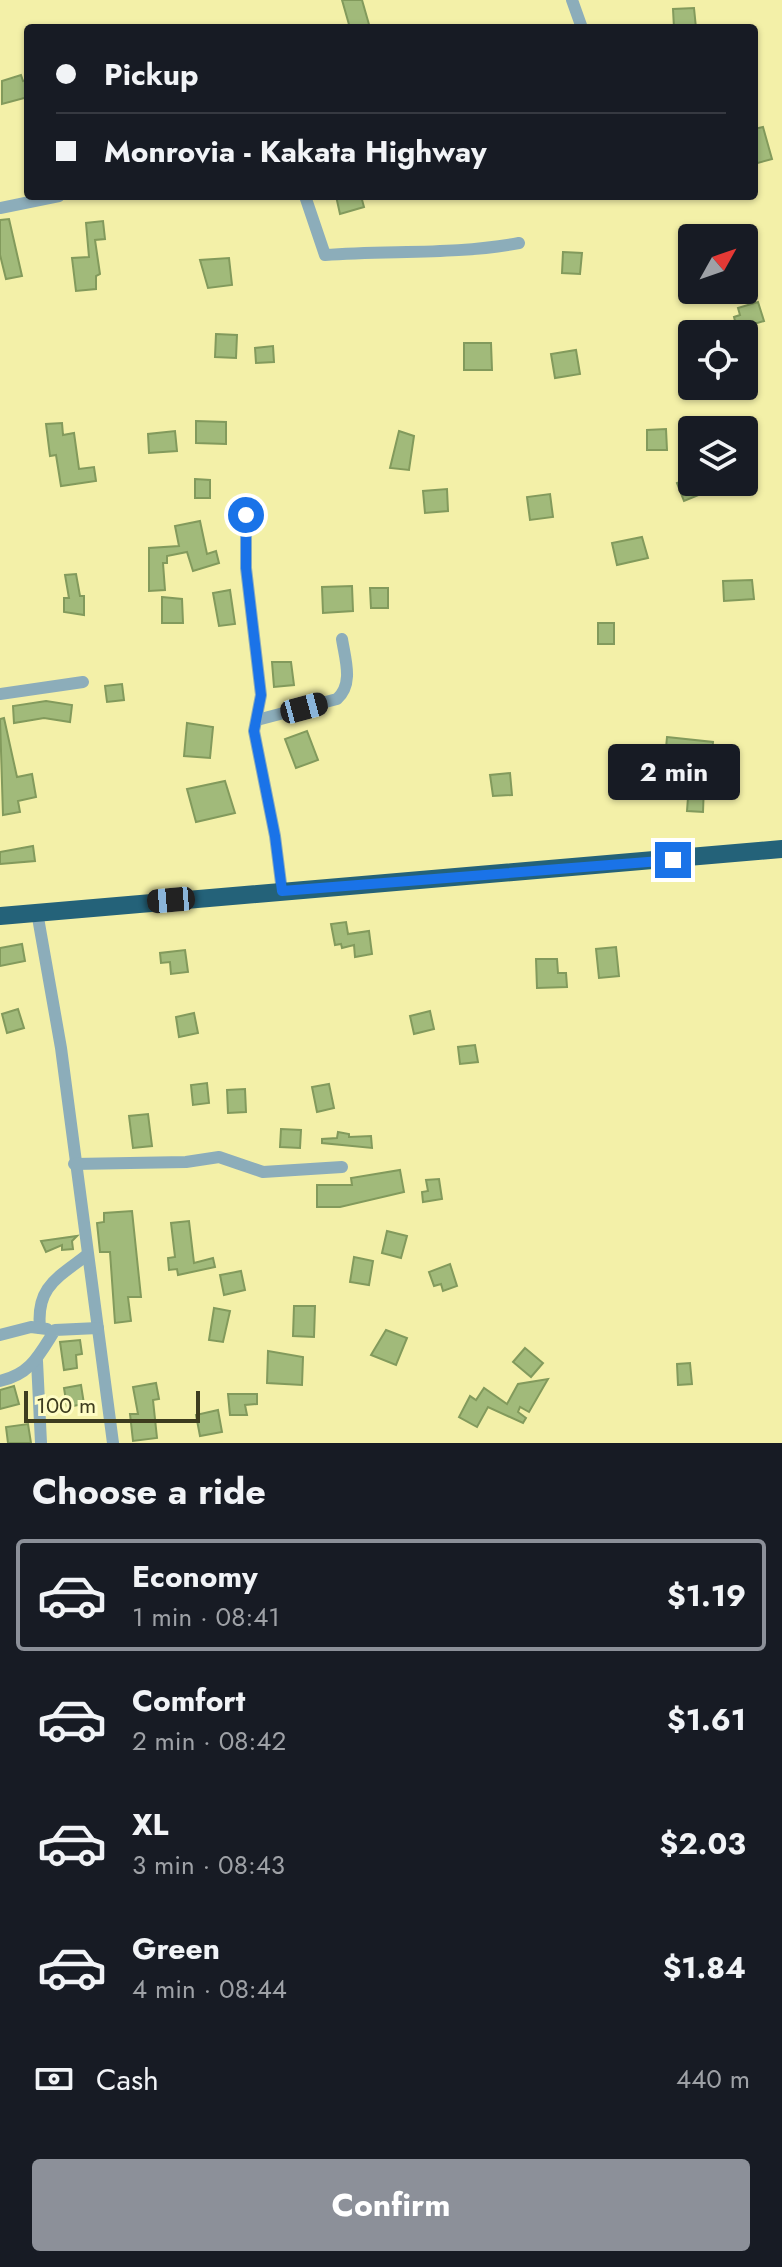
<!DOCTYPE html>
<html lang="en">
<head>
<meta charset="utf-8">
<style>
  :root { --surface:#171b24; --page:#242831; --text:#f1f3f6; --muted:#9ea1a6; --line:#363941; --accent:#8c9099 }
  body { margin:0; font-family:Jost,sans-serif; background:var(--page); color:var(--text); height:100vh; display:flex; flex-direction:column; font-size:30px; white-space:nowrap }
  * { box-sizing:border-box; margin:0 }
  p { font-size:26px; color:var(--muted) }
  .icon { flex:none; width:44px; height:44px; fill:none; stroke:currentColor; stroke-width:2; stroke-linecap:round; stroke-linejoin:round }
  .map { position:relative; height:1443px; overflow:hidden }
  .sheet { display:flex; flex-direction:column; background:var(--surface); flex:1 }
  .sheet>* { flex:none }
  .guide { position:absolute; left:24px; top:24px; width:734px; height:176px; border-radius:8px; box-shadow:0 2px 6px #0004; display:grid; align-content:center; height:176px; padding:0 32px; background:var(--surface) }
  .needle { width:52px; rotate:50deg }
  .buttons { position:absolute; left:678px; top:224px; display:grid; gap:16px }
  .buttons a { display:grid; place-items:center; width:80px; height:80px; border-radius:8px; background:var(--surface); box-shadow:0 2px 6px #0004; font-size:40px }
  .scale { position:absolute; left:24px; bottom:20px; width:176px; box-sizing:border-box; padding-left:8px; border:4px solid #3d3c1f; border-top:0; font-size:22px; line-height:28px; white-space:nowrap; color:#3d3c1f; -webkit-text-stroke:6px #fefcc4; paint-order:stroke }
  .end { position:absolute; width:36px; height:36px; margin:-18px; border:10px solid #1a73e8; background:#fff; box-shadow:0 0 0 4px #fff }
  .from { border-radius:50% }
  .bubble { position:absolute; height:56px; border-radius:8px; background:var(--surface); box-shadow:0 2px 6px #0004; font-size:26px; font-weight:700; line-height:56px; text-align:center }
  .car { position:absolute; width:24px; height:48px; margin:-24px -12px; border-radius:10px; box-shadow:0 0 6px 2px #0007; background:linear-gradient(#222 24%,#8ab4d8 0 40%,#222 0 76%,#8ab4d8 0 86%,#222 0) }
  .guide b { display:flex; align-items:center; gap:28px; height:76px; font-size:30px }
  .guide b+b { border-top:2px solid var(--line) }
  .guide i { width:20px; height:20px; background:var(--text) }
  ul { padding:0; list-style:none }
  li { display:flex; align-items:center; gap:24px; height:112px; margin:0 16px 12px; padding:0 16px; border:4px solid transparent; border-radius:8px }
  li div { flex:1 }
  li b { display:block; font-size:30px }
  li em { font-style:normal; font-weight:700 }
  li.on { border-color:var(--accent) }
  li>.icon { width:72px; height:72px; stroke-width:1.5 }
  h2 { padding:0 32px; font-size:36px; line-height:96px }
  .pay { display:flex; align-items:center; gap:20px; height:88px; padding:0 32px; font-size:30px }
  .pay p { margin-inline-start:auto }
  .cta { display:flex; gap:16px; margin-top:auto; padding:16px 32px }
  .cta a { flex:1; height:92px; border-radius:8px; background:var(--accent); color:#fff; font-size:32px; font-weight:700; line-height:92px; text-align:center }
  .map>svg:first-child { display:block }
  .building { fill:#a1ba7a; stroke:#829a5c; stroke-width:2 }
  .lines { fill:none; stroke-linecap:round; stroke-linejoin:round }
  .minor { stroke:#8cadba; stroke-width:12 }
  .highway { stroke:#246279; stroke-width:18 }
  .route { stroke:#1a73e8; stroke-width:10 }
</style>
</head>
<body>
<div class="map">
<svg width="782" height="1443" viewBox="0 0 782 1443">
  <rect width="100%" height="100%" fill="#f3f0a8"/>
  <!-- building -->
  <g class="building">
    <path d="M 342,0 L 362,0 L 370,28 L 350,28 Z"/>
    <path d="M 694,8 L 696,28 L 674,28 L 673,9 Z"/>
    <path d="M 21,75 L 23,81 L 26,80 L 28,97 L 2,104 L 2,81 Z"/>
    <path d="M 763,127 L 772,159 L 754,164 L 754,129 Z"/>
    <path d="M 336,196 L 361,196 L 364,207 L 340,214 Z"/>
    <path d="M 9,219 L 22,276 L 6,279 L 0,255 L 0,220 Z"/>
    <path d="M 103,221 L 105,239 L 95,240 L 100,274 L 96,276 L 96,289 L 76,291 L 72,258 L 89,257 L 86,223 Z"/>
    <path d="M 563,252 L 582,253 L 580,274 L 562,273 Z"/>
    <path d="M 229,258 L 232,285 L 208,288 L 200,260 Z"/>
    <path d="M 758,302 L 764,321 L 737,329 L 734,317 L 740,315 L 738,308 Z"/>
    <path d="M 216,334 L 237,335 L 236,358 L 215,357 Z"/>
    <path d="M 464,343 L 491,343 L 492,370 L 464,370 Z"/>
    <path d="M 273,346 L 274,362 L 256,363 L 255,348 Z"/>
    <path d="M 576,350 L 580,374 L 555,378 L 551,354 Z"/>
    <path d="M 196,421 L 226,422 L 226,444 L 196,443 Z"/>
    <path d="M 62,423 L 63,435 L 74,433 L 79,469 L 94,467 L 96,481 L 61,486 L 56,455 L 50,456 L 46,424 Z"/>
    <path d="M 666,429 L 667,450 L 647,450 L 647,430 Z"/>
    <path d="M 175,431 L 177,451 L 149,453 L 148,434 Z"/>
    <path d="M 399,431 L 414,436 L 409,470 L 390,468 Z"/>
    <path d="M 692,477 L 701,494 L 684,501 L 677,483 Z"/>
    <path d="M 195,479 L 210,480 L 210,498 L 195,498 Z"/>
    <path d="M 447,489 L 448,511 L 425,513 L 423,491 Z"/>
    <path d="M 550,494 L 553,517 L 530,520 L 527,497 Z"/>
    <path d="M 200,521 L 207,554 L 216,551 L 219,563 L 193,571 L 187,552 L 167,556 L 167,563 L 163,563 L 165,590 L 149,591 L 149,548 L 179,546 L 175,526 Z"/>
    <path d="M 642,537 L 648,558 L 617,565 L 612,543 Z"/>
    <path d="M 76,574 L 80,596 L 84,596 L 84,615 L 64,612 L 64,598 L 69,598 L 65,575 Z"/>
    <path d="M 752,580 L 754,599 L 724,601 L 723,581 Z"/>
    <path d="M 352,586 L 353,611 L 323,613 L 322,587 Z"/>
    <path d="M 370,588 L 388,588 L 388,608 L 371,608 Z"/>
    <path d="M 230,590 L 235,624 L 219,626 L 213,593 Z"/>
    <path d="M 162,597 L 182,599 L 183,623 L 162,623 Z"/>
    <rect x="598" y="623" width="16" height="21"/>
    <path d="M 272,662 L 291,662 L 294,685 L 274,687 Z"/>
    <path d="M 122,684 L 124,700 L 107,702 L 105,686 Z"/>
    <path d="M 46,701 L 72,705 L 70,722 L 44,718 L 14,723 L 13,706 Z"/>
    <path d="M 4,718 L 17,777 L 32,774 L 36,797 L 18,801 L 20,812 L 3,815 L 0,719 Z"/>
    <path d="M 187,723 L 213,727 L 210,758 L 184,756 Z"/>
    <path d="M 307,731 L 318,760 L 296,768 L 285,739 Z"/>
    <path d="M 667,737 L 713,742 L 711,764 L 665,759 Z"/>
    <path d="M 510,773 L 512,795 L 493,796 L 490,775 Z"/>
    <path d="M 225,781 L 235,813 L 196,822 L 187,789 Z"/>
    <path d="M 689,784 L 704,785 L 703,812 L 687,811 Z"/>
    <path d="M 33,846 L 35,861 L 0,864 L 0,852 Z"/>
    <path d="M 346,922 L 348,934 L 369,931 L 372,954 L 355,957 L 354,945 L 342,948 L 341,944 L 335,945 L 331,924 Z"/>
    <path d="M 22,944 L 25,961 L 0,966 L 0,948 Z"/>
    <path d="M 616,947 L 619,976 L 599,978 L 596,949 Z"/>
    <path d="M 185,950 L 188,972 L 171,974 L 170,962 L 161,963 L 160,953 Z"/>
    <path d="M 536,959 L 557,959 L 558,973 L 566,973 L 567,987 L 537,988 Z"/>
    <path d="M 18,1009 L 24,1028 L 7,1033 L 2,1014 Z"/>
    <path d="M 430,1011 L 434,1029 L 414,1034 L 410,1016 Z"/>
    <path d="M 194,1013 L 198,1033 L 179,1037 L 176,1017 Z"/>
    <path d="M 475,1045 L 478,1062 L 460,1064 L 458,1047 Z"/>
    <path d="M 207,1083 L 209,1103 L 193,1105 L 191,1085 Z"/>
    <path d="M 329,1084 L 334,1108 L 317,1112 L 312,1087 Z"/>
    <path d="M 245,1089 L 246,1112 L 228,1113 L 227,1090 Z"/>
    <path d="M 148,1114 L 152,1146 L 133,1148 L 129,1116 Z"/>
    <path d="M 281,1129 L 301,1130 L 300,1148 L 280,1147 Z"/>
    <path d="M 338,1132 L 349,1134 L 349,1137 L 371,1136 L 372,1148 L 322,1143 L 322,1139 L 337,1138 Z"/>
    <path d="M 400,1170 L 404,1192 L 340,1207 L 317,1207 L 317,1185 L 352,1185 L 351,1178 Z"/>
    <path d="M 439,1179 L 442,1199 L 423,1202 L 422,1192 L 428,1191 L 426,1180 Z"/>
    <path d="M 132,1211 L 141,1297 L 128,1297 L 131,1321 L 115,1323 L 110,1252 L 100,1252 L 97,1223 L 104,1222 L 104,1213 Z"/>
    <path d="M 189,1221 L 194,1263 L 213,1258 L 215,1267 L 178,1275 L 177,1269 L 169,1270 L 168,1258 L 175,1257 L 171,1223 Z"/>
    <path d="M 387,1231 L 407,1236 L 401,1258 L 382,1253 Z"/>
    <path d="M 77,1236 L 72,1241 L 73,1249 L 62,1250 L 62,1245 L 46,1252 L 41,1241 Z"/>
    <path d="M 354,1257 L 373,1261 L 369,1285 L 350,1282 Z"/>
    <path d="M 450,1264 L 457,1286 L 443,1291 L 441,1284 L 434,1286 L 429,1272 Z"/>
    <path d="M 241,1271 L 245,1290 L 224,1295 L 220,1275 Z"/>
    <path d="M 294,1306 L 315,1306 L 314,1337 L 293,1336 Z"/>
    <path d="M 214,1308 L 230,1311 L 223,1342 L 209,1340 Z"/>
    <path d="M 386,1330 L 407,1338 L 396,1365 L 371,1355 Z"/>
    <path d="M 80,1340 L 82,1354 L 76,1355 L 77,1368 L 64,1370 L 60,1342 Z"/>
    <path d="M 525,1348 L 543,1363 L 531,1377 L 513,1362 Z"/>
    <path d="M 268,1351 L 303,1357 L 302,1385 L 267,1383 Z"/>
    <path d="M 690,1363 L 692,1384 L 678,1385 L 677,1364 Z"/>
    <path d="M 548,1379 L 529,1412 L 520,1407 L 518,1412 L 526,1418 L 523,1423 L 488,1407 L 477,1427 L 459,1417 L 470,1396 L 476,1400 L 484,1388 L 507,1404 L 518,1384 Z"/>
    <path d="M 156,1383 L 159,1399 L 153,1400 L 157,1438 L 133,1441 L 130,1414 L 138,1414 L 133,1387 Z"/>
    <path d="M 81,1385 L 84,1404 L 67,1407 L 64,1388 Z"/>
    <path d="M 14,1386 L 19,1404 L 0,1409 L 0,1390 Z"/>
    <path d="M 228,1394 L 257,1394 L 257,1404 L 245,1405 L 247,1415 L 230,1415 Z"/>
    <path d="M 218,1410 L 222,1432 L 200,1436 L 196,1415 Z"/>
    <path d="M 28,1424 L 31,1443 L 8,1443 L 6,1427 Z"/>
  </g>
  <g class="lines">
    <!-- minor -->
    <g class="minor">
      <path d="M 572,0 L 582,28"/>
      <path d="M 305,196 L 325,255 C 390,250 455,255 519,243"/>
      <path d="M 0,208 L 59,196"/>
      <path d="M 246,515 L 246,568 L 261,695 L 254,731 L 275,836 L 282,891"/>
      <path d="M 0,694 L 83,682"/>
      <path d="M 257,720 L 337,699 C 354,684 345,659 342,639"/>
      <path d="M 37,912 L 61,1048 L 113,1443"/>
      <path d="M 74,1164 L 186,1162 L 219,1157 L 263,1172 L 342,1167"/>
      <path d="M 40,1328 C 36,1287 57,1278 87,1255"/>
      <path d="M 0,1335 L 31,1327 L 47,1329"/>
      <path d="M 37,1361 L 41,1443"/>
      <path d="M 0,1381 C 31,1374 39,1355 55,1330 L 98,1328"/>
    </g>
    <!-- highway -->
    <path class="highway" d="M 0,916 L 782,849"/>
  </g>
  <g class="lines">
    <!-- route -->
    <path class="route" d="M 246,515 L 246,568 L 261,695 L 254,731 L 275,836 L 282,891 L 673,860"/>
  </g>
</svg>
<div class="buttons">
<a><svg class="needle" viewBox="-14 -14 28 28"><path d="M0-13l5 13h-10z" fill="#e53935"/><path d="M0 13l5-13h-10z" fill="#9ea1a6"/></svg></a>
<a><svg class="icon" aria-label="locate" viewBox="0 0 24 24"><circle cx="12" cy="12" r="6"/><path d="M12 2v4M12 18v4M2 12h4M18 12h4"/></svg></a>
<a><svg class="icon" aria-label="layers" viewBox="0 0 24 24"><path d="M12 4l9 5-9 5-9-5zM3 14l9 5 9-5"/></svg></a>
</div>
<div class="scale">100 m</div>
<i class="end from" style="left:246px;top:515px"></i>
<i class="end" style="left:673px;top:860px"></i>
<div class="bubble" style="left:608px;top:744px;width:132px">2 min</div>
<i class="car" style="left:304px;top:708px;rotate:75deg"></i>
<i class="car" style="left:171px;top:900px;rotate:265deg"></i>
<div class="guide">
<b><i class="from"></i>Pickup</b>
<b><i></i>Monrovia - Kakata Highway</b>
</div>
</div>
<section class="sheet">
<h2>Choose a ride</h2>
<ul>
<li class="on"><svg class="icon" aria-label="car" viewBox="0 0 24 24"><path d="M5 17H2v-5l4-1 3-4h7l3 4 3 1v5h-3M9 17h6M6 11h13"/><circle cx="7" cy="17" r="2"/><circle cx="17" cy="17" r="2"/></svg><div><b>Economy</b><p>1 min · 08:41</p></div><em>$1.19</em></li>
<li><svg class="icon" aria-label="car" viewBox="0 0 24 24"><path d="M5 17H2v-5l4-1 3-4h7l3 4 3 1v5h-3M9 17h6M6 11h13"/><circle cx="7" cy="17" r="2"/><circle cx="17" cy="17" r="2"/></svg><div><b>Comfort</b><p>2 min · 08:42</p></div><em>$1.61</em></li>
<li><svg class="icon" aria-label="car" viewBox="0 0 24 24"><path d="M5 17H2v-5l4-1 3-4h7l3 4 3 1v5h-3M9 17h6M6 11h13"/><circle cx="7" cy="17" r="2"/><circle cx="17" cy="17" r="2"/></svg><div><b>XL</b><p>3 min · 08:43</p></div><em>$2.03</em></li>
<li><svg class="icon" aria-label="car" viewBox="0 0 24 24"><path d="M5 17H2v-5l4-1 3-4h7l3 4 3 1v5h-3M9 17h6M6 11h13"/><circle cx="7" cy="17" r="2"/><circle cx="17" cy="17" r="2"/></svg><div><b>Green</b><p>4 min · 08:44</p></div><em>$1.84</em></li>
</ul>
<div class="pay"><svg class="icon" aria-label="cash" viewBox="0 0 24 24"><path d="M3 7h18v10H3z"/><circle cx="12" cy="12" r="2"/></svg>Cash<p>440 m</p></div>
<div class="cta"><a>Confirm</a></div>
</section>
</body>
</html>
